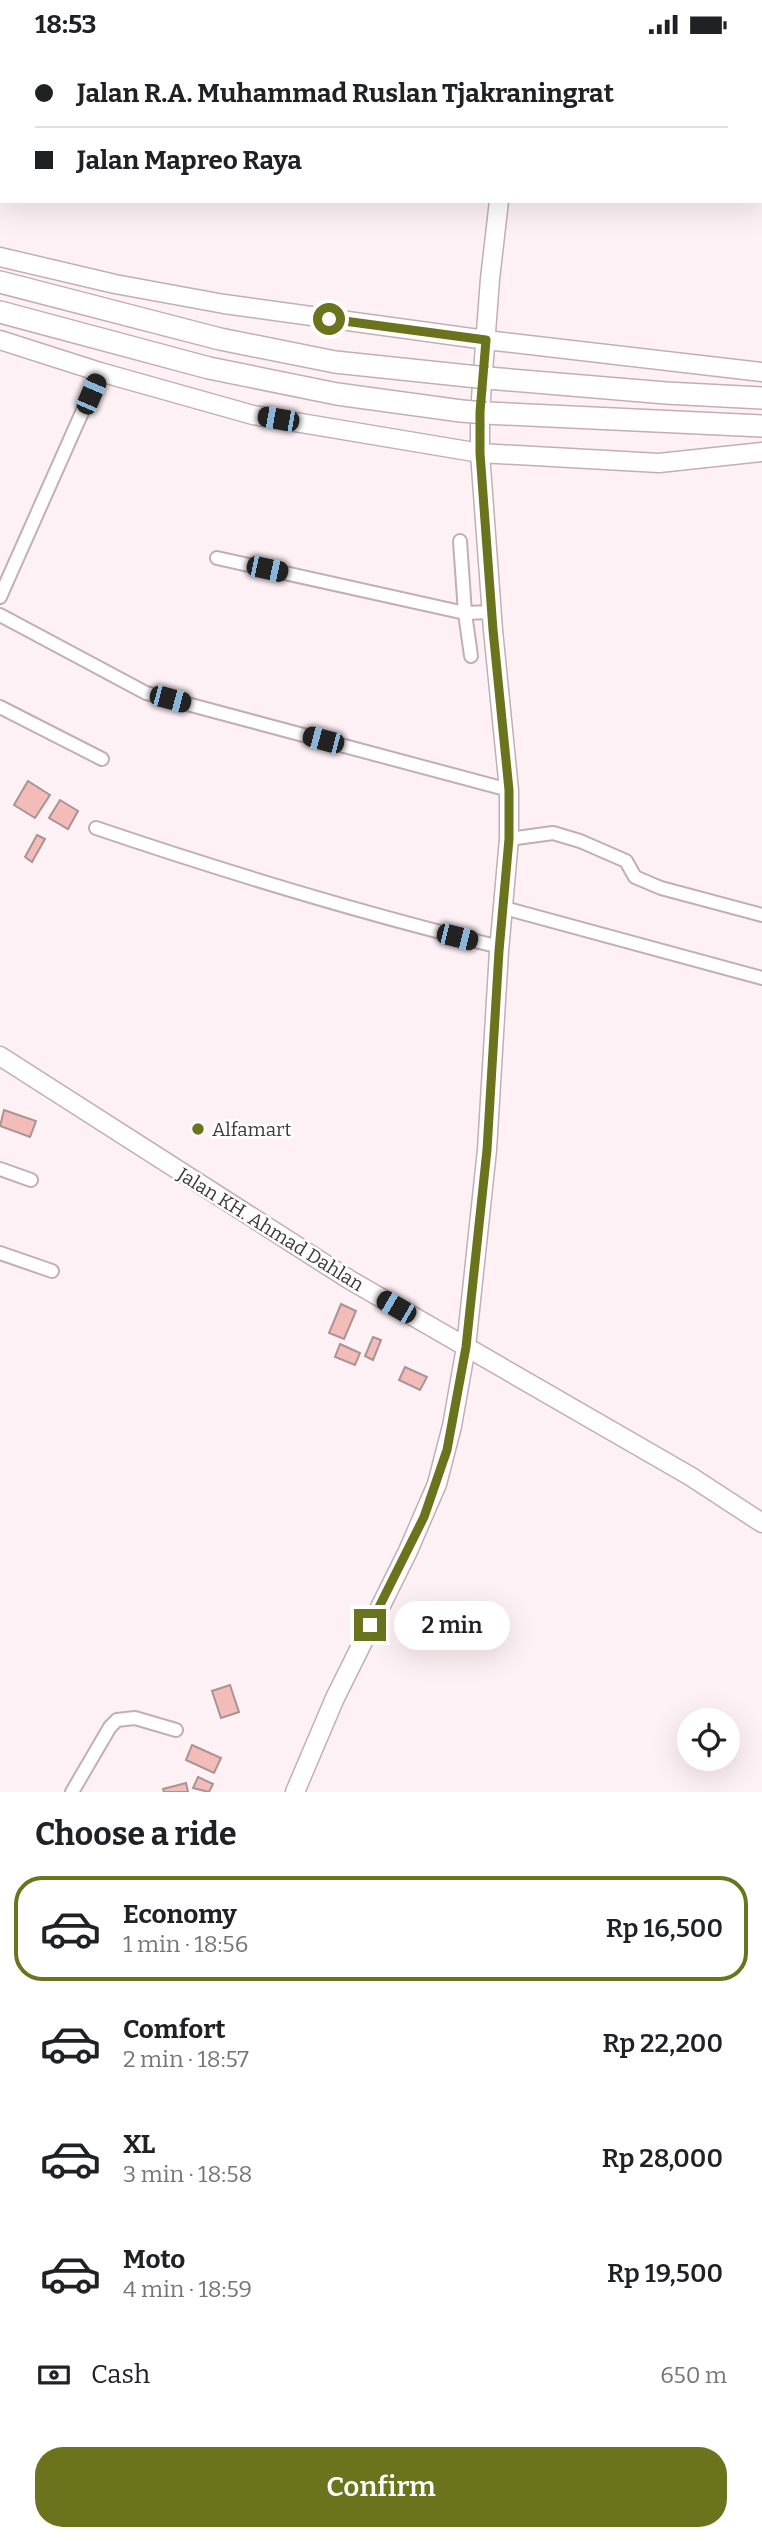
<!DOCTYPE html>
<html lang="en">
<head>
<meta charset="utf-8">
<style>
  :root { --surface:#fff; --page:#f2f2f2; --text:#202124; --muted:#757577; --line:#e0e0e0; --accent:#6b741d }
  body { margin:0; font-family:Bitter,serif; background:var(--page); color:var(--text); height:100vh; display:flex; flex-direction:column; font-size:26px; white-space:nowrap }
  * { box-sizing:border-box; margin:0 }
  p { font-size:23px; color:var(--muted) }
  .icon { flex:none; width:38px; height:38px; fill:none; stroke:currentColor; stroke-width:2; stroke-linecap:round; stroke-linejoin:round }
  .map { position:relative; height:1743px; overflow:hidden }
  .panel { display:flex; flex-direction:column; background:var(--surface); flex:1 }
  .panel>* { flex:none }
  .banner { position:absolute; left:0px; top:0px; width:763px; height:154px; box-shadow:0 7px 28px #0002; display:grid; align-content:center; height:154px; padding:0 35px; background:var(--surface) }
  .fabs { position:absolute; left:677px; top:1659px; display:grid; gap:14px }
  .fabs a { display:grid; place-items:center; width:63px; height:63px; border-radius:50%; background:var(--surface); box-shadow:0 7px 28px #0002; font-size:35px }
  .end { position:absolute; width:32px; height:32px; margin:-16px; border:9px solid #6b741d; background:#fff; box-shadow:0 0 0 4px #fff }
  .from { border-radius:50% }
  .bubble { position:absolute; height:49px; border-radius:24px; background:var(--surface); box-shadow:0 7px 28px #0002; font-size:23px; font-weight:600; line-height:49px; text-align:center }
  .car { position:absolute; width:21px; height:42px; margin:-21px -10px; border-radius:9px; box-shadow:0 0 5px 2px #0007; background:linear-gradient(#222 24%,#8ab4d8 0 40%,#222 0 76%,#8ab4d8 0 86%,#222 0) }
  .banner b { display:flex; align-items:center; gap:24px; height:66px; font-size:26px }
  .banner b+b { border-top:2px solid var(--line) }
  .banner i { width:18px; height:18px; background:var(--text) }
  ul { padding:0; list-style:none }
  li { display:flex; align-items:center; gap:21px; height:105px; margin:0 14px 10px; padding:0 21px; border:4px solid transparent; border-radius:28px }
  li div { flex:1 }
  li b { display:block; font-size:26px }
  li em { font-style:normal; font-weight:600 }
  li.on { border-color:var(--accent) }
  li>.icon { width:63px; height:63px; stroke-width:1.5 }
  h2 { padding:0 35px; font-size:32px; line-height:84px }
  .pay { display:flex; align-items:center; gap:18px; height:77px; padding:0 35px; font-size:26px }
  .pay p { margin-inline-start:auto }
  .cta { display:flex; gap:14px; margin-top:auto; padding:14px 35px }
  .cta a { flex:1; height:80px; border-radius:28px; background:var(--accent); color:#fff; font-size:28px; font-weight:600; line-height:80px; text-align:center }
  .status { display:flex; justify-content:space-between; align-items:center; height:49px; padding:0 35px; background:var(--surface); direction:ltr }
  .status svg { height:19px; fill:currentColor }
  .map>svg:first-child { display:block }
  .building { fill:#f4bcb9; stroke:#a89492; stroke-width:2 }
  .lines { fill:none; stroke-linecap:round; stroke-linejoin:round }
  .street-casing { stroke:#c3aeb4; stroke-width:16 }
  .secondary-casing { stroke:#c3aeb4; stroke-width:21 }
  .highway-casing { stroke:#c3aeb4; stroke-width:24 }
  .street { stroke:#fff; stroke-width:12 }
  .secondary { stroke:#fff; stroke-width:18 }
  .highway { stroke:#fff; stroke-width:21 }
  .highway-bridge-casing { stroke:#c3aeb4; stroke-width:24; stroke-linecap:butt }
  .highway-bridge { stroke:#fff; stroke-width:21 }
  .route { stroke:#6b741d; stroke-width:9 }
  .poi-dot { fill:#6b741d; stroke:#fff; stroke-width:2.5 }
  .labels { text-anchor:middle; stroke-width:5; stroke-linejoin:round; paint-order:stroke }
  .poi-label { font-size:19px; fill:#41383b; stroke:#fff; text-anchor:start }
  .street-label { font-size:19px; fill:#41383b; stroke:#fff }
</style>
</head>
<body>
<div class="status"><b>18:53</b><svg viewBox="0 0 49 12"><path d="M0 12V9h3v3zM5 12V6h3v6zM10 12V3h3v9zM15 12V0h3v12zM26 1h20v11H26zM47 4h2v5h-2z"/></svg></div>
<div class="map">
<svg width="762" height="1743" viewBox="0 0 762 1743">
  <rect width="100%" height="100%" fill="#fef1f5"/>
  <!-- building -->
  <g class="building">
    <path d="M 28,732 L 50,746 L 35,769 L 14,756 Z"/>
    <path d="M 60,751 L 78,762 L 68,780 L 49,769 Z"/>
    <path d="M 37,786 L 45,790 L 32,813 L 25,808 Z"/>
    <path d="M 4,1061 L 36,1072 L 30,1088 L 0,1077 Z"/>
    <path d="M 341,1255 L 356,1262 L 344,1290 L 329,1284 Z"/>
    <path d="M 373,1288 L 381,1291 L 373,1311 L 365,1307 Z"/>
    <path d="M 340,1295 L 360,1304 L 355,1316 L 335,1308 Z"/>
    <path d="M 405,1318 L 427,1328 L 420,1341 L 399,1331 Z"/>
    <path d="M 230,1636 L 239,1663 L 221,1669 L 212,1642 Z"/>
    <path d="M 192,1696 L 221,1709 L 214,1724 L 186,1711 Z"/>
    <path d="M 198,1728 L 213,1735 L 209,1743 L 193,1739 Z"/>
    <path d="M 186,1734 L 188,1743 L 164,1743 L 163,1740 Z"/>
  </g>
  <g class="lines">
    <defs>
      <g id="street">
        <path d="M 460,492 L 465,564 L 471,607"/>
        <path d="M 217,509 L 465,564 L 491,563"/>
        <path d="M 0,548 L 100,323"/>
        <path d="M 0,566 L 146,644 L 509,741"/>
        <path d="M 0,658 L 102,710"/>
        <path d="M 96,779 C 229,824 364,865 500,898"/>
        <path d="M 509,790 L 553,784 L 580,792 L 626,812 L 635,828 L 661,839 L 762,866"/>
        <path d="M 504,859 L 762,929"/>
        <path d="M 0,1120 L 31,1131"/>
        <path d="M 0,1204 L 52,1222"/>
        <path d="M 72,1743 L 110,1678 L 117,1671 L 135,1669 L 176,1681"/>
      </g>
      <g id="secondary">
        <path d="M 522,2 L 522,0"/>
        <path d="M 0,208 L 115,235 L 224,255 L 486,291 L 762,323"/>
        <path d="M 0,291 L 100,323 L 253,366 L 480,404 L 659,414 L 762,403"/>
        <path d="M 0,1007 L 350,1231 L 690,1427 L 762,1474"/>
        <path d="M 295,1743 L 335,1649 L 408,1502 L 437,1435 L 452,1377 L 466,1298 L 487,1101 L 499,902 L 509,790 L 509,741 L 493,581 L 480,404 L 480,363 L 490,230 L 499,152"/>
      </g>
      <g id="highway">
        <path d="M 0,233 L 220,290 L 335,313 L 468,327"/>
        <path d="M 0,263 L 209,319 L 337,345 L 461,362"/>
        <path d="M 488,329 L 666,344 L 762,349"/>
        <path d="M 486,364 L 762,377"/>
      </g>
    </defs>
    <!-- street casing -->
    <use href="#street" class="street-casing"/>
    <!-- secondary casing -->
    <use href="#secondary" class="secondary-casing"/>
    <!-- highway casing -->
    <use href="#highway" class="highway-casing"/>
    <!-- street -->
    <use href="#street" class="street"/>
    <!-- secondary -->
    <use href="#secondary" class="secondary"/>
    <!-- highway -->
    <use href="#highway" class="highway"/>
    <defs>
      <g id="highway-bridge">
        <path d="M 468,327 L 488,329"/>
        <path d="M 461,362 L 486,364"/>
      </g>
    </defs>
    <!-- highway-bridge casing -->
    <use href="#highway-bridge" class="highway-bridge-casing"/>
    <!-- highway-bridge -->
    <use href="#highway-bridge" class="highway-bridge"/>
  </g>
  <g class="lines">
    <!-- route -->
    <path class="route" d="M 329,270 L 486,291 L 480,363 L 480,404 L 493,581 L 509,741 L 509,790 L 499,902 L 487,1101 L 466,1298 L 447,1401 L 424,1468 L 370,1576"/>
  </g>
  <!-- markers -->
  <circle class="poi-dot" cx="198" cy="1080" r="7"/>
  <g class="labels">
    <!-- poi labels -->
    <g class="poi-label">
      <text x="212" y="1087">Alfamart</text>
    </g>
    <!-- street labels -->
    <g class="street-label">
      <text transform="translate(271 1180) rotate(32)" y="7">Jalan KH. Ahmad Dahlan</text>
    </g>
  </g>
</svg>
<div class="fabs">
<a><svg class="icon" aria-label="locate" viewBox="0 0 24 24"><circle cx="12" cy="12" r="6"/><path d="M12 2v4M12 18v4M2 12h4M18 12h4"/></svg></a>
</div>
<i class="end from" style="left:329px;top:270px"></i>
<i class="end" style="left:370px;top:1576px"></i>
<div class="bubble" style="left:394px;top:1552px;width:116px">2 min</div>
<i class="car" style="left:91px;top:345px;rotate:23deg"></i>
<i class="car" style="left:278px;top:370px;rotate:280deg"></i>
<i class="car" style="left:267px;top:520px;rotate:102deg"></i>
<i class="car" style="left:170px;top:650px;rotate:105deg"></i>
<i class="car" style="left:323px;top:691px;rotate:285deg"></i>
<i class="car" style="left:457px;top:888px;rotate:104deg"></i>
<i class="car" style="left:396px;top:1258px;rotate:300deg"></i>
<div class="banner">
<b><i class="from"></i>Jalan R.A. Muhammad Ruslan Tjakraningrat</b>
<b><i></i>Jalan Mapreo Raya</b>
</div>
</div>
<section class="panel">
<h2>Choose a ride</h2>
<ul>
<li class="on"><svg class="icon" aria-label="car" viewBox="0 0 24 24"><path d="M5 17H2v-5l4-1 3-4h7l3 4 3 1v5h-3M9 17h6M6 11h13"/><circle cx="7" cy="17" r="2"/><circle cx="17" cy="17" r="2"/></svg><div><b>Economy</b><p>1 min · 18:56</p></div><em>Rp 16,500</em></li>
<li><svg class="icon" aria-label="car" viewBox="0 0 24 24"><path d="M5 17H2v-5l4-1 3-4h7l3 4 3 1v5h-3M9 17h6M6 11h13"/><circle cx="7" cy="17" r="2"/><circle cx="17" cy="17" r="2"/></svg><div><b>Comfort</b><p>2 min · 18:57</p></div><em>Rp 22,200</em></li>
<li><svg class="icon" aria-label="car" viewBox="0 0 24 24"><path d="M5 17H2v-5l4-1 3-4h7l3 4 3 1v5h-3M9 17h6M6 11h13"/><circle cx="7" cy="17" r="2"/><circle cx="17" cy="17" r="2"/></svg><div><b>XL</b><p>3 min · 18:58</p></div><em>Rp 28,000</em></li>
<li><svg class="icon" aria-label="car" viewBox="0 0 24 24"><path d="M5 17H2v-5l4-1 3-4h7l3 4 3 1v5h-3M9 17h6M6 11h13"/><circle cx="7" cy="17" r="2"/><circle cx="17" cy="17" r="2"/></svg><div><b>Moto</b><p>4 min · 18:59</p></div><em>Rp 19,500</em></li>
</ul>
<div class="pay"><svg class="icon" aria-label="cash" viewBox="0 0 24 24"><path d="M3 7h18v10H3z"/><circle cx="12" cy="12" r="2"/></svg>Cash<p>650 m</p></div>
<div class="cta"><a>Confirm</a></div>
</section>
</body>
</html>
